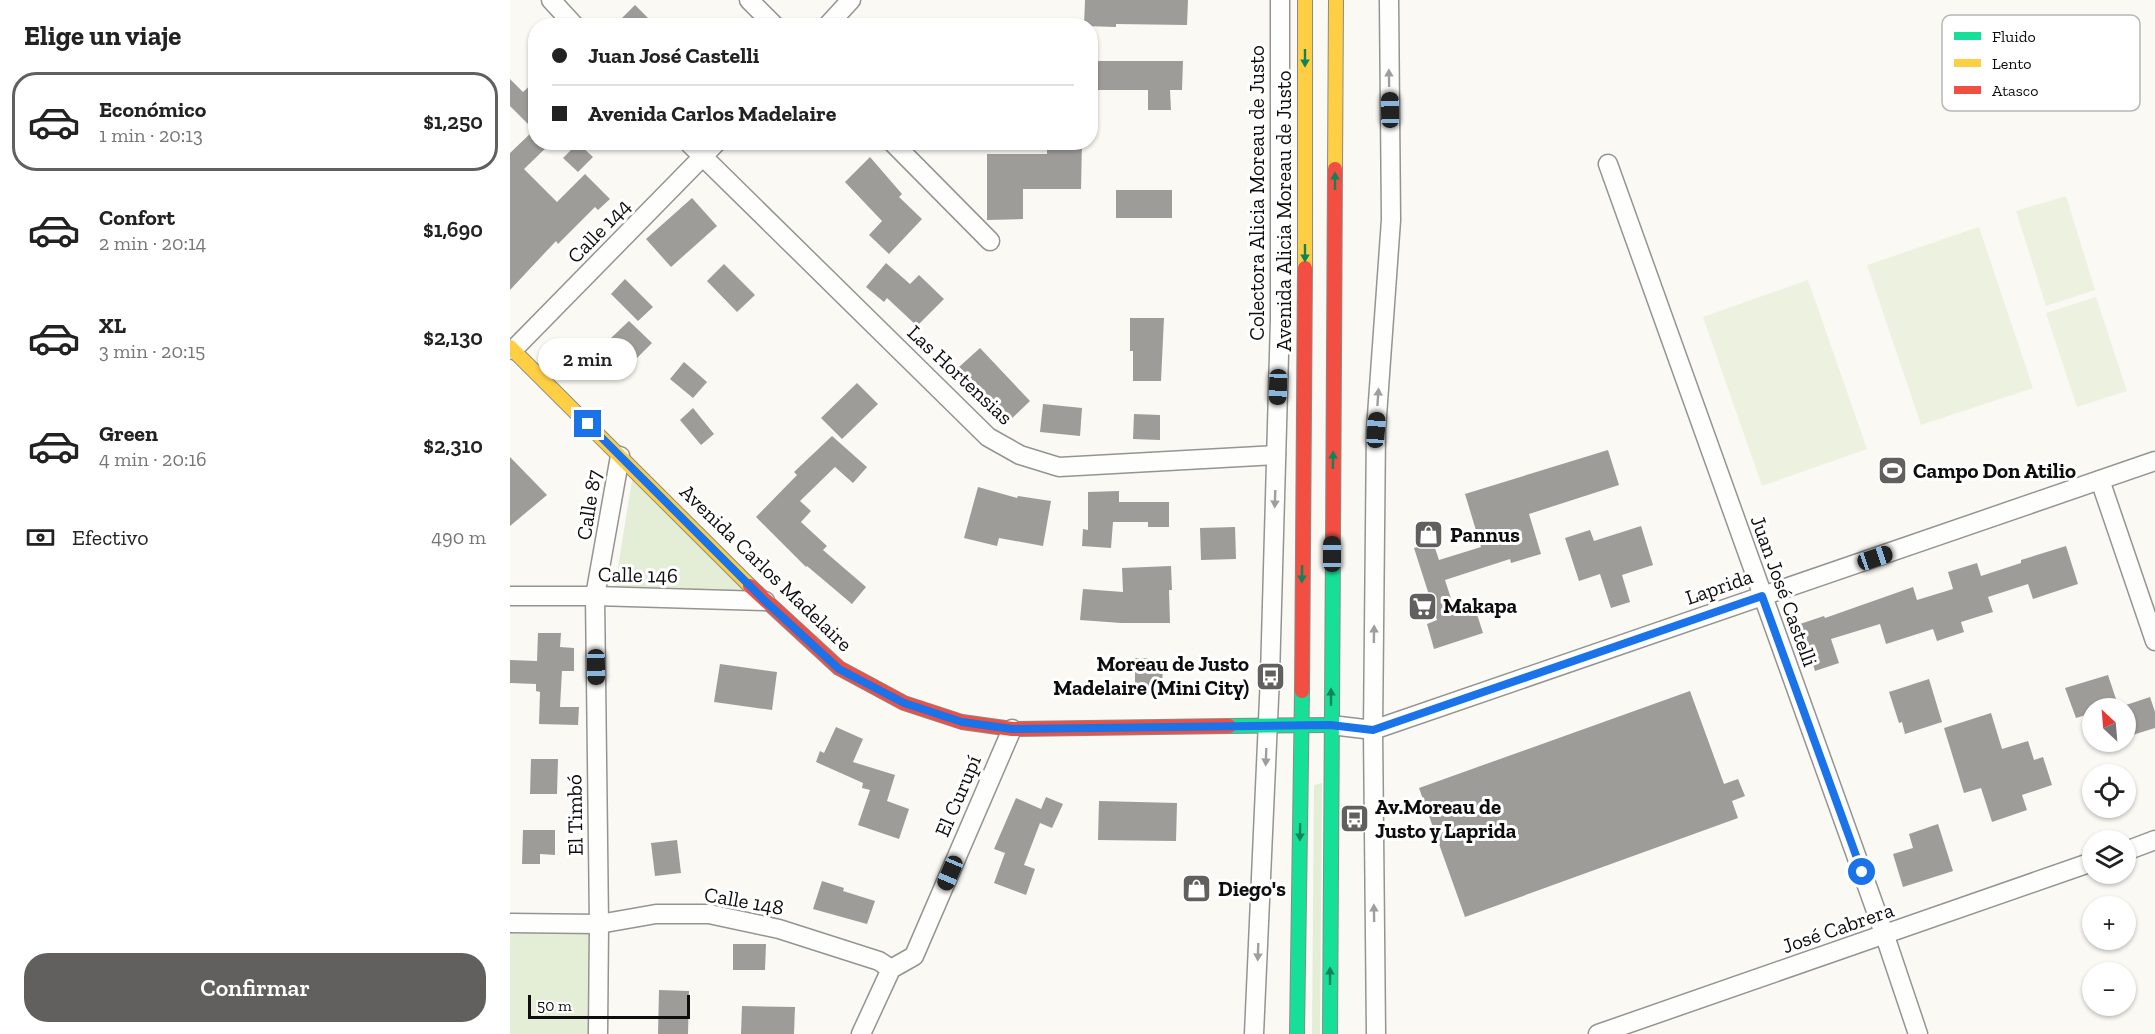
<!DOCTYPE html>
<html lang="es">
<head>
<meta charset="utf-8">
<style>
  :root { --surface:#fff; --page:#f2f2f2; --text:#222; --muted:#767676; --line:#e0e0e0; --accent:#61605e }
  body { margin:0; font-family:"Zilla Slab",serif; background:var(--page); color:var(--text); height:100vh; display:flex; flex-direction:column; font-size:22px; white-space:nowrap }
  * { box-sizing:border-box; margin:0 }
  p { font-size:20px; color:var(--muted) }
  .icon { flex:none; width:33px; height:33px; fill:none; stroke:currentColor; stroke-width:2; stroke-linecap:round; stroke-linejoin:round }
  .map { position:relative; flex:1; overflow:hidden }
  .panel { display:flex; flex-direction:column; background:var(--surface); width:510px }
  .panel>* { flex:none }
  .guide { position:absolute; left:18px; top:18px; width:570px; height:132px; border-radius:24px; box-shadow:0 2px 4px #0004; display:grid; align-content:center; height:132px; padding:0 24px; background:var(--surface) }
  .needle { width:39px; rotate:334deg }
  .controls { position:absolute; left:1572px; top:698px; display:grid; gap:12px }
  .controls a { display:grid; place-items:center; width:54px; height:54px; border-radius:50%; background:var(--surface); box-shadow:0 2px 4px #0004; font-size:30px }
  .scale { position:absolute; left:18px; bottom:15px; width:162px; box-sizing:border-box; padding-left:6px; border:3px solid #0e0e0e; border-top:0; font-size:16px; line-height:21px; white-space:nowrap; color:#0e0e0e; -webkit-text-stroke:4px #fff; paint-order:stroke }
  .end { position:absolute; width:27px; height:27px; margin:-14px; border:8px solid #1a73e8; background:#fff; box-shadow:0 0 0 3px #fff }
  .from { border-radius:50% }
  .bubble { position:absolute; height:42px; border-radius:21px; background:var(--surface); box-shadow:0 2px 4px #0004; font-size:20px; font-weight:600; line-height:42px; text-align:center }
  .car { position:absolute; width:18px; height:36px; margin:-18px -9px; border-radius:8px; box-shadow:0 0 4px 2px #0007; background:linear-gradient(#222 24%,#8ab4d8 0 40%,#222 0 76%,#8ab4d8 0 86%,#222 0) }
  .guide b { display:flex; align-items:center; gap:21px; height:57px; font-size:22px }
  .guide b+b { border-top:2px solid var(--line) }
  .guide i { width:15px; height:15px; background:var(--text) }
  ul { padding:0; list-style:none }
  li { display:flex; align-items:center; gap:18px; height:99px; margin:0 12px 9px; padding:0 12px; border:3px solid transparent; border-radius:24px }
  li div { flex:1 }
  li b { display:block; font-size:22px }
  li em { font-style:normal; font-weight:600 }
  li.current { border-color:var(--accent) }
  li>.icon { width:54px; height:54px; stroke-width:1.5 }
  h2 { padding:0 24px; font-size:27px; line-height:72px }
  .pay { display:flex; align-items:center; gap:15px; height:66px; padding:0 24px; font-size:22px }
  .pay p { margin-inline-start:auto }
  .primary-button { display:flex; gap:12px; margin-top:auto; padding:12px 24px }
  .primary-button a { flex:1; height:69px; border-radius:24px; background:var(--accent); color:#fff; font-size:24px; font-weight:600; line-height:69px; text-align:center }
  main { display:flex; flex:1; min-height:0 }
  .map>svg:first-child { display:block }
  .green { fill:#e4edd6 }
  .pitch { fill:#edf2e0 }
  .building { fill:#9e9c99 }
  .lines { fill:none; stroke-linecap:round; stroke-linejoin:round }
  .street-casing { stroke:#949492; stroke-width:21 }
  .fast-casing { stroke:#8b8a88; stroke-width:16 }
  .slow-casing { stroke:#8b8a88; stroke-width:16 }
  .jam-casing { stroke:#8b8a88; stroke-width:16 }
  .street { stroke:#fefefd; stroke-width:18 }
  .fast { stroke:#16e098; stroke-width:14 }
  .slow { stroke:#ffcf43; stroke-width:14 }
  .jam { stroke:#f24e42; stroke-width:14 }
  .oneway { fill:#12825a }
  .oneway2 { fill:#9e9e9d }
  .route { stroke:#1a73e8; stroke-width:8 }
  .labels { text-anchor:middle; stroke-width:6; stroke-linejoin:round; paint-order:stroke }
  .street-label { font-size:21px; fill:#0e0e0e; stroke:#fff }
  .poi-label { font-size:21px; font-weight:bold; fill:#0e0e0e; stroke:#fff; text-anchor:start }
  .key { fill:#fff; stroke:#b7b7b7; stroke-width:1.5 }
  .key-label { font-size:16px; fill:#0e0e0e }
</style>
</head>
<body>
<main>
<section class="panel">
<h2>Elige un viaje</h2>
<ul>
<li class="current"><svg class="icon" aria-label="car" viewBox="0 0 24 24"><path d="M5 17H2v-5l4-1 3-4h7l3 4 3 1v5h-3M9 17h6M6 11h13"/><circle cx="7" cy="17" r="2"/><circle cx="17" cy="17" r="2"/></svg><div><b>Económico</b><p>1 min · 20:13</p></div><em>$1,250</em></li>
<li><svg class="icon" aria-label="car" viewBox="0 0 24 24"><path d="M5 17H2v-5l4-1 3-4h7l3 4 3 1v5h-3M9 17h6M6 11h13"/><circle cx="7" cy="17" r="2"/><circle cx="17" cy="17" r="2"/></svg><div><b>Confort</b><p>2 min · 20:14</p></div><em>$1,690</em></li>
<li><svg class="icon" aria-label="car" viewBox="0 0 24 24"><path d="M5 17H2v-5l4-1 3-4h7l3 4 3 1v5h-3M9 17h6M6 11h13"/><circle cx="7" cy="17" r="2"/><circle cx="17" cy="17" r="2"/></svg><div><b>XL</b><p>3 min · 20:15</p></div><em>$2,130</em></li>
<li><svg class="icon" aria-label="car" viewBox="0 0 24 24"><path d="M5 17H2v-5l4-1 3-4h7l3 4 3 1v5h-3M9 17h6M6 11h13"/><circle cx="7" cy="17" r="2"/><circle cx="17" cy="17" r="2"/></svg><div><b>Green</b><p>4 min · 20:16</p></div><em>$2,310</em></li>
</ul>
<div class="pay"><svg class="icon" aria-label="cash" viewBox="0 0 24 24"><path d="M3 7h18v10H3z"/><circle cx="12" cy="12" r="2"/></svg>Efectivo<p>490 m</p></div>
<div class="primary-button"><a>Confirmar</a></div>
</section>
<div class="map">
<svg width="1645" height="1034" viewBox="0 0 1645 1034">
  <rect width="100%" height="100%" fill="#faf9f4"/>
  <!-- green -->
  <g class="green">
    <path d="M 123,474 L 241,595 L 103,598 Z"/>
    <path d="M 812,783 L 810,1034 L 802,1034 L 804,785 Z"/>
    <rect x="0" y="928" width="82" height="106"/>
  </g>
  <!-- pitch -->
  <g class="pitch">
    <path d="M 1556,196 L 1585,290 L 1536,306 L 1506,211 Z"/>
    <path d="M 1469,227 L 1523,388 L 1411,425 L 1357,265 Z"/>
    <path d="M 1298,280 L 1357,449 L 1252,486 L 1193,317 Z"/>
    <path d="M 1586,297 L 1617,391 L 1567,407 L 1536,313 Z"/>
  </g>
  <!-- building -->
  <g class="building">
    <path d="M 575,0 L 678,0 L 677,25 L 606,24 L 606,27 L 574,26 Z"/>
    <path d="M 125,5 L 146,26 L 104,26 Z"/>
    <path d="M 580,61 L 673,61 L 672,90 L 660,90 L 661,110 L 638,110 L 638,90 L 580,90 Z"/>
    <path d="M 0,79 L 13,92 L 26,80 L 26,142 L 42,142 L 14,169 L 47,202 L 75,174 L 100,199 L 88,210 L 85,207 L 48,244 L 46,241 L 0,290 L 0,153 L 24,130 L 0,106 Z"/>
    <path d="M 537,142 L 572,142 L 571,189 L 513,189 L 513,219 L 477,220 L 477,154 L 537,154 Z"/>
    <path d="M 68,143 L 83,157 L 68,172 L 53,158 Z"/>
    <path d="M 360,157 L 392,194 L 389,197 L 412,219 L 379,254 L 359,235 L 372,221 L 335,182 Z"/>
    <rect x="606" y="190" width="56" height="28"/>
    <path d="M 182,198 L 207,226 L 161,267 L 136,239 Z"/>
    <path d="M 376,263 L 400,284 L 409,275 L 434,299 L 407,326 L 377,298 L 374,302 L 356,287 Z"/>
    <path d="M 214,264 L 245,295 L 227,312 L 197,281 Z"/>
    <path d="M 115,279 L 143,307 L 128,321 L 101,294 Z"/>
    <path d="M 620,318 L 654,318 L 651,381 L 623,381 L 623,351 L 620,351 Z"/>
    <path d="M 119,321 L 142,343 L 124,361 L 101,338 Z"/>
    <path d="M 470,348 L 520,401 L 496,424 L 478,407 L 482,403 L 449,367 Z"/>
    <path d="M 174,362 L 197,382 L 183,398 L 160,379 Z"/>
    <path d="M 347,383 L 368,404 L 332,439 L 311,418 Z"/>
    <path d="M 533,404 L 572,408 L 570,436 L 530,432 Z"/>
    <path d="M 183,408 L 204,434 L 191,445 L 170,420 Z"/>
    <path d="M 624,414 L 650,415 L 650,440 L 623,439 Z"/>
    <path d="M 322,436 L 357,467 L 343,483 L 325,467 L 290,501 L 301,511 L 291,522 L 317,546 L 313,550 L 356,587 L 342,604 L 297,566 L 296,567 L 246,517 L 287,475 L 284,472 Z"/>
    <path d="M 1098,450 L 1109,485 L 1019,514 L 1031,554 L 1001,563 L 1000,559 L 935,580 L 946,614 L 965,608 L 973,633 L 924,649 L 917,624 L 927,620 L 904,548 L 923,542 L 929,560 L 971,547 L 955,494 Z"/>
    <path d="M 0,457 L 37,495 L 0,526 Z"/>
    <path d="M 468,487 L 507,498 L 508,496 L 541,501 L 533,546 L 489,538 L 487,546 L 454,538 Z"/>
    <path d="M 609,491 L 609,502 L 659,502 L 659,527 L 638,527 L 638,522 L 603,522 L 601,548 L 572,546 L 573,529 L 578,530 L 578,492 Z"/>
    <path d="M 1131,526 L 1143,565 L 1112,575 L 1120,602 L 1101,608 L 1090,574 L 1069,581 L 1055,538 L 1080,530 L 1084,541 Z"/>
    <path d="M 725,527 L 726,559 L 691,560 L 690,528 Z"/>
    <path d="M 1556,546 L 1568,584 L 1523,599 L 1518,584 L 1478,597 L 1483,612 L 1451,622 L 1454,632 L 1427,641 L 1423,629 L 1376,644 L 1370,624 L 1321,639 L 1329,663 L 1305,671 L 1290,624 L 1314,616 L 1315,618 L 1403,587 L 1407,600 L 1443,589 L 1438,572 L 1467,563 L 1471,576 L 1511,563 L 1511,560 Z"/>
    <path d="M 661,566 L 662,590 L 659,590 L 660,623 L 611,623 L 570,620 L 573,589 L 613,592 L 612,568 Z"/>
    <path d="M 28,633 L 51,633 L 50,647 L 64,648 L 64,671 L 52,671 L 50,707 L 69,707 L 68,725 L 29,724 L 30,692 L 26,691 L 26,684 L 0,683 L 0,660 L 27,661 Z"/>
    <path d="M 625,658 L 653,659 L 652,692 L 625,692 Z"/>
    <path d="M 210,664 L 267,672 L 262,710 L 204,702 Z"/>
    <path d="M 1598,675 L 1609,708 L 1582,708 L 1582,713 L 1566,718 L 1555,688 Z"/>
    <path d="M 1419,679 L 1432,722 L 1395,734 L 1392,722 L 1389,723 L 1379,692 Z"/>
    <path d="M 1180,691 L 1214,784 L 1228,779 L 1235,796 L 1222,801 L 1228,818 L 955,917 L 909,788 Z"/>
    <path d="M 1640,697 L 1645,712 L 1645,728 L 1616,737 L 1616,705 Z"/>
    <path d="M 1481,713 L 1492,749 L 1518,741 L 1524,760 L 1533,757 L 1542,785 L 1512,795 L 1517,810 L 1482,822 L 1471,788 L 1454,793 L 1434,728 Z"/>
    <path d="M 326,727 L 353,739 L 343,762 L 385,775 L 377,801 L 399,809 L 389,839 L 348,825 L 360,790 L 352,788 L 353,783 L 306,762 L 310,751 L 314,753 Z"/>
    <path d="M 21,759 L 48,759 L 47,794 L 20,794 Z"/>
    <path d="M 536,797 L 553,804 L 542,828 L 530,823 L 514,865 L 525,869 L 516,895 L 484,883 L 495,853 L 484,849 L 506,798 L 531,809 Z"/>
    <path d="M 589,801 L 667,803 L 666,841 L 588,840 Z"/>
    <path d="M 1428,824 L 1443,871 L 1393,887 L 1383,854 L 1403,848 L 1399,834 Z"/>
    <path d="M 13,830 L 45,830 L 45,855 L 30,854 L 30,864 L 12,864 Z"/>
    <path d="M 167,840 L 171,873 L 145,876 L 141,843 Z"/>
    <path d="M 312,881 L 334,888 L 333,891 L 365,901 L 357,924 L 303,909 Z"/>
    <path d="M 223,944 L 256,944 L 255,970 L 223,970 Z"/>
    <path d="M 149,990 L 179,991 L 178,1034 L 148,1034 Z"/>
    <path d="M 232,1006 L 285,1007 L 284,1034 L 231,1034 Z"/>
  </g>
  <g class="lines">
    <defs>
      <g id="street">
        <path d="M 41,0 L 65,26"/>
        <path d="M 239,0 L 265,26"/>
        <path d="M 317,26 L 341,0"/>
        <path d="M 178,142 L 478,437 L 510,455 L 549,467 L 766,455"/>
        <path d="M 382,142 L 480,241"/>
        <path d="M 1098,164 L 1375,936 L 1408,1034"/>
        <path d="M 3,350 L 207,142"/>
        <path d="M 1590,480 L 1645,641"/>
        <path d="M 0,596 L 85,596 L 255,601"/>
        <path d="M 821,725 L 863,730 L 1645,461"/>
        <path d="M 1616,851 L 1645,840"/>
        <path d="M 0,923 L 89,924 L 146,914 L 199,914 L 269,929 L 369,961 L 381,969"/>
        <path d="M 88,1034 L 89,924 L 85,596 L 110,456"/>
        <path d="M 351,1034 L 381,969 L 404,956 L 502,729"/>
        <path d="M 744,1034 L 760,676 L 770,319 L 770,0"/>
        <path d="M 866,1034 L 863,730 L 866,430 L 881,220 L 879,0"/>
        <path d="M 1088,1034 L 1582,862"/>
      </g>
      <g id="fast">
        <path d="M 719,726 L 821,725"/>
        <path d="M 787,1034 L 792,691"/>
        <path d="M 820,1034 L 823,544"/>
      </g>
      <g id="slow">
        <path d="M 795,0 L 795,268"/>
        <path d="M 825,169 L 826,0"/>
        <path d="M 0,347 L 240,586"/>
      </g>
      <g id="jam">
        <path d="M 823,544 L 825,169"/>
        <path d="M 240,586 L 329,668 L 394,703 L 452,722 L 502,729 L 719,726"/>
        <path d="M 792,691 L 795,268"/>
      </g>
    </defs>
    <!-- street casing -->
    <use href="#street" class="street-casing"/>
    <!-- fast casing -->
    <use href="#fast" class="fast-casing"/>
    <!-- slow casing -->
    <use href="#slow" class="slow-casing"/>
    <!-- jam casing -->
    <use href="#jam" class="jam-casing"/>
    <!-- street -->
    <use href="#street" class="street"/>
    <!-- fast -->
    <use href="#fast" class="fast"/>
    <!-- slow -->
    <use href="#slow" class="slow"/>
    <!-- jam -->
    <use href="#jam" class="jam"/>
  </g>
  <!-- one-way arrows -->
  <defs><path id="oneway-solid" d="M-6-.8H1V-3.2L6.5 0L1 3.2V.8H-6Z" transform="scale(1.5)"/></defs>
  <g class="oneway">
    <use href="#oneway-solid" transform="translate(795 58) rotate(90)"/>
    <use href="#oneway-solid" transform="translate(825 181) rotate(-90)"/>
    <use href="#oneway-solid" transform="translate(795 253) rotate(90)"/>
    <use href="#oneway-solid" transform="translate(823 460) rotate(-89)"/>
    <use href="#oneway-solid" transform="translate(792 574) rotate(91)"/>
    <use href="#oneway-solid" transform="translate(821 697) rotate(-90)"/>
    <use href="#oneway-solid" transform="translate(790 832) rotate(91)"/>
    <use href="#oneway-solid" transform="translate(820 976) rotate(-90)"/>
  </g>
  <g class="oneway2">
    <use href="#oneway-solid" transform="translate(879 78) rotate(-91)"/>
    <use href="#oneway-solid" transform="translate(868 397) rotate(-86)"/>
    <use href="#oneway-solid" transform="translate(765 499) rotate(92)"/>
    <use href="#oneway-solid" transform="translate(864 634) rotate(-89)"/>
    <use href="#oneway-solid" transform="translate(756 757) rotate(92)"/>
    <use href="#oneway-solid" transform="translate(864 913) rotate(-91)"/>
    <use href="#oneway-solid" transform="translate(748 952) rotate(92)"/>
  </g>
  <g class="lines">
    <!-- route -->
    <path class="route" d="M 78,424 L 255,601 L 329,669 L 394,703 L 452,722 L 502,729 L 820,725 L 863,730 L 1252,596 L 1352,872"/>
  </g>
  <!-- icons -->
  <defs>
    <symbol id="stadium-square" viewBox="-11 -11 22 22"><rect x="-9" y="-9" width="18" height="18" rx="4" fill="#61605e" stroke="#fff"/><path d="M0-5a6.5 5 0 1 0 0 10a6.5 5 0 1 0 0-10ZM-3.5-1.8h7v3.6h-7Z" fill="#fff"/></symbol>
    <symbol id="shop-square" viewBox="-11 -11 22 22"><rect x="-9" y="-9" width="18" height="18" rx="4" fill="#61605e" stroke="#fff"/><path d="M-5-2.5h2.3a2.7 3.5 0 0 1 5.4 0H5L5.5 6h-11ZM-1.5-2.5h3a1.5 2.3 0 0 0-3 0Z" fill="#fff"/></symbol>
    <symbol id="supermarket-square" viewBox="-11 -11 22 22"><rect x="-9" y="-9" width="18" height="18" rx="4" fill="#61605e" stroke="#fff"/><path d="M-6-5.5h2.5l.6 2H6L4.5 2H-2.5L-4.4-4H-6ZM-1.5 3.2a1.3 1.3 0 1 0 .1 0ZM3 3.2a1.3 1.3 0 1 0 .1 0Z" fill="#fff"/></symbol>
    <symbol id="bus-square" viewBox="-11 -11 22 22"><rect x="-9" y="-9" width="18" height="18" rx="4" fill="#61605e" stroke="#fff"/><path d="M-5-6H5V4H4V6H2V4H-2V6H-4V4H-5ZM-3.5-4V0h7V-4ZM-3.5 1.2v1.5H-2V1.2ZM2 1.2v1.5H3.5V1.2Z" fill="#fff"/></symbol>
  </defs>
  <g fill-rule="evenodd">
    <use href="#stadium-square" x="1366" y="454" width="33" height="33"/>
    <use href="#shop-square" x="902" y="518" width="33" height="33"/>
    <use href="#supermarket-square" x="896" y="590" width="33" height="33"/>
    <use href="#bus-square" x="744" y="660" width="33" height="33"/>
    <use href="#bus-square" x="828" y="802" width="33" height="33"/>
    <use href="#shop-square" x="670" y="872" width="33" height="33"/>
  </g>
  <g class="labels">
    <!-- street labels -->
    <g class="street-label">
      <text transform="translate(747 193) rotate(-90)" y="7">Colectora Alicia Moreau de Justo</text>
      <text transform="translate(774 211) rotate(-90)" y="7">Avenida Alicia Moreau de Justo</text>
      <text transform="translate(89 231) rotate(-46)" y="7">Calle 144</text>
      <text transform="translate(450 375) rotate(43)" y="7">Las Hortensias</text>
      <text transform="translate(79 505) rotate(-81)" y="7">Calle 87</text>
      <text transform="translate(256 568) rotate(44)" y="7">Avenida Carlos Madelaire</text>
      <text transform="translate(128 575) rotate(1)" y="7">Calle 146</text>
      <text transform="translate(1209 587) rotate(-19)" y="7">Laprida</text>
      <text transform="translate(1274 591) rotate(70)" y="7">Juan José Castelli</text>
      <text transform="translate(448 796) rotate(-67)" y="7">El Curupí</text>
      <text transform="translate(65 815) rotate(-91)" y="7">El Timbó</text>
      <text transform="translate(234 901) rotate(10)" y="7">Calle 148</text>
      <text transform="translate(1328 928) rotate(-19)" y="7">José Cabrera</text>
    </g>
    <!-- poi labels -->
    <g class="poi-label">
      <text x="1403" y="478">Campo Don Atilio</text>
      <text x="940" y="542">Pannus</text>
      <text x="933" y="613">Makapa</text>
      <text x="739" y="671" text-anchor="end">Moreau de Justo<tspan x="739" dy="24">Madelaire (Mini City)</tspan></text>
      <text x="865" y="814">Av.Moreau de<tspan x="865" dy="24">Justo y Laprida</tspan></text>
      <text x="708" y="896">Diego's</text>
    </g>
  </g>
  <!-- legend -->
  <rect x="1432" y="15" width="198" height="96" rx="9" class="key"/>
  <rect x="1444" y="32" width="27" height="8" fill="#16e098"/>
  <rect x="1444" y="59" width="27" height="8" fill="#ffcf43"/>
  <rect x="1444" y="86" width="27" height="8" fill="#f24e42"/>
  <g class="key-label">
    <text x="1482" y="42">Fluido</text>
    <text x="1482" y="69">Lento</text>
    <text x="1482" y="96">Atasco</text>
  </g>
</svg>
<div class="controls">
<a><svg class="needle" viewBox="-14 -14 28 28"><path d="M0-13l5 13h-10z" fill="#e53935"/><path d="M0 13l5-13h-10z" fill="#767676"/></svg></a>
<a><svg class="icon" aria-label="locate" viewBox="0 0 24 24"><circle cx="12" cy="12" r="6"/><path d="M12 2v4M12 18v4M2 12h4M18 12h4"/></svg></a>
<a><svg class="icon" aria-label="layers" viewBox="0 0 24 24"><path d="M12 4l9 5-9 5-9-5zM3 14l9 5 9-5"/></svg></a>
<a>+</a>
<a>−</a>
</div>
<div class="scale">50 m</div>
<i class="end from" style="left:1352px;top:872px"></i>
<i class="end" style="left:78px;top:424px"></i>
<div class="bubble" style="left:28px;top:338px;width:99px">2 min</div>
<i class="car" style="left:880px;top:110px;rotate:359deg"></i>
<i class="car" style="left:768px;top:387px;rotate:182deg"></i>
<i class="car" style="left:866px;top:430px;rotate:4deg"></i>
<i class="car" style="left:822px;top:554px;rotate:0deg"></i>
<i class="car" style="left:1365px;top:558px;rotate:71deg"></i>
<i class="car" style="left:86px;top:667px;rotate:179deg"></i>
<i class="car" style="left:440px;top:873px;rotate:203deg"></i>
<div class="guide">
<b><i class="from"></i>Juan José Castelli</b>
<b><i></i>Avenida Carlos Madelaire</b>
</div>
</div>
</main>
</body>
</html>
